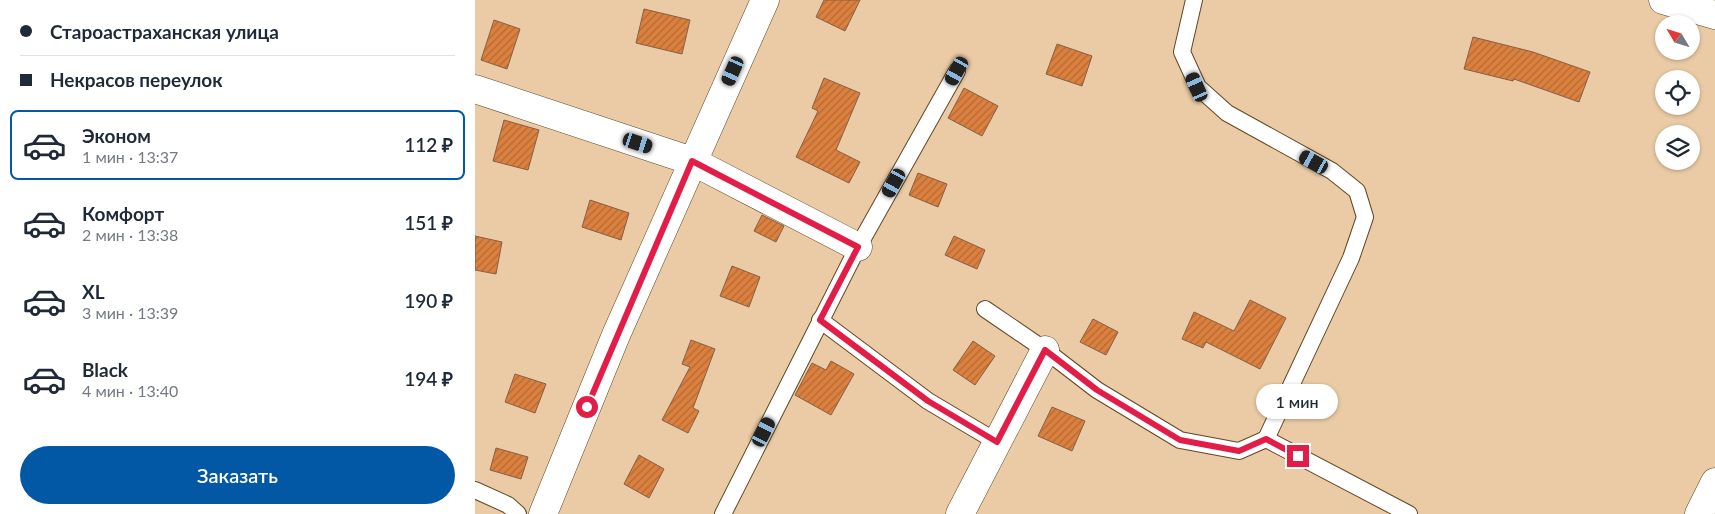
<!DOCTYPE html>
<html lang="ru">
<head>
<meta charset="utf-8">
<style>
  :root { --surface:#fff; --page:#f2f2f3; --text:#1f2937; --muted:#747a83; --line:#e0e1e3; --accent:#0358a6 }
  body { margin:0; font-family:Lato,sans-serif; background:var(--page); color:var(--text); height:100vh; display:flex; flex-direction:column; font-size:19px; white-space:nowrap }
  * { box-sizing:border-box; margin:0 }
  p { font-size:16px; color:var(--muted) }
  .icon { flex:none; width:28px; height:28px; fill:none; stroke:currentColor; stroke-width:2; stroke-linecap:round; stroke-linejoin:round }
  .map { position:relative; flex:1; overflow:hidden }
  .panel { display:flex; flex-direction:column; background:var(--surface); width:475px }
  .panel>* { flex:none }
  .top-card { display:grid; align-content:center; height:110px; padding:0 20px; background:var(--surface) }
  .needle { width:32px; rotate:308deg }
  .fabs { position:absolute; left:1180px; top:15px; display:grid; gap:10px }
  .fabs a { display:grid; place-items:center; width:45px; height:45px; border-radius:50%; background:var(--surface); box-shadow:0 1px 4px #0004; font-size:25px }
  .end { position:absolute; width:22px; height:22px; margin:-11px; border:6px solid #e11d48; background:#fff; box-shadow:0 0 0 2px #fff }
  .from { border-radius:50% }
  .bubble { position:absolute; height:35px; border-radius:18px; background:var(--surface); box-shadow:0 1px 4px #0004; font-size:16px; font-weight:600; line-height:35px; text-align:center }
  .car { position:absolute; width:15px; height:30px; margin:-15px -8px; border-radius:6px; box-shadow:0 0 4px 1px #0007; background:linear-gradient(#222 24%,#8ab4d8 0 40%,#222 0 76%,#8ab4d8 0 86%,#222 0) }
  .top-card b { display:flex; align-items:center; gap:18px; height:48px; font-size:19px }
  .top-card b+b { border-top:1px solid var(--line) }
  .top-card i { width:12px; height:12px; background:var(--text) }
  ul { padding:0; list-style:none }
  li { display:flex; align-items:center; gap:15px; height:70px; margin:0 10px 8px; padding:0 10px; border:2px solid transparent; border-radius:8px }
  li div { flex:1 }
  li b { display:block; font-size:19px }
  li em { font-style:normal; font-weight:600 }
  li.current { border-color:var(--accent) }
  li>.icon { width:45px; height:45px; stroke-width:1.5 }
  .button { display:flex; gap:10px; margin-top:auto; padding:10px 20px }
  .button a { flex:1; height:58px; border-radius:30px; background:var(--accent); color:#fff; font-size:20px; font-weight:600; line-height:58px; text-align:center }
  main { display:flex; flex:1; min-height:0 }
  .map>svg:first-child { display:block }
  .building { fill:url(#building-hatch); stroke:#855f47 }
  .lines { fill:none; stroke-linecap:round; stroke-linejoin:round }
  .service-casing { stroke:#614724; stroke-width:18 }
  .minor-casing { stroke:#614724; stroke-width:29 }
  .tertiary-casing { stroke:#614724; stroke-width:29 }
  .service { stroke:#fff; stroke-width:16 }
  .minor { stroke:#fff; stroke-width:28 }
  .tertiary { stroke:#fff; stroke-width:28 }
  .route { stroke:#e11d48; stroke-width:6 }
</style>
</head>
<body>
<main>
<section class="panel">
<div class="top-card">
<b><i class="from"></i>Староастраханская улица</b>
<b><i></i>Некрасов переулок</b>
</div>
<ul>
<li class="current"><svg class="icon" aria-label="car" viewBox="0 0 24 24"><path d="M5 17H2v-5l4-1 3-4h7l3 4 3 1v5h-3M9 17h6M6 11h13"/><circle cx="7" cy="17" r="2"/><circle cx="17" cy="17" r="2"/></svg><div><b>Эконом</b><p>1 мин · 13:37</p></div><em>112 ₽</em></li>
<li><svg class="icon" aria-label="car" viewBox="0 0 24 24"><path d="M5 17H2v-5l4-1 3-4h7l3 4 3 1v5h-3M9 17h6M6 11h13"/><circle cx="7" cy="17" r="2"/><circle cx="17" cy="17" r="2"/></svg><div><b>Комфорт</b><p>2 мин · 13:38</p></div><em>151 ₽</em></li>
<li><svg class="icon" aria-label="car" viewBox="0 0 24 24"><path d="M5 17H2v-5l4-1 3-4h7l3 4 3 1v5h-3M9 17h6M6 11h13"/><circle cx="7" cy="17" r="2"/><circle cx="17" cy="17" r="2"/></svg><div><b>XL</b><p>3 мин · 13:39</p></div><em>190 ₽</em></li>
<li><svg class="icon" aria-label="car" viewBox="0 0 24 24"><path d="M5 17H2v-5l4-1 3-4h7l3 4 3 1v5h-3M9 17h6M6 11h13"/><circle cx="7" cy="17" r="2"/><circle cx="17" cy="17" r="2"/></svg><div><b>Black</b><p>4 мин · 13:40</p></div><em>194 ₽</em></li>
</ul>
<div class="button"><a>Заказать</a></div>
</section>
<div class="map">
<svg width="1240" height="514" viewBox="0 0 1240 514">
  <defs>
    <pattern id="building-hatch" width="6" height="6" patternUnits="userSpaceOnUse" patternTransform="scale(1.25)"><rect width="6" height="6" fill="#db803e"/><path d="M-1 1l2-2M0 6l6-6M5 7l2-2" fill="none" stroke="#b36a34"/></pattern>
  </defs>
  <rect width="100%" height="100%" fill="#eacba5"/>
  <!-- building -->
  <g class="building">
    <path d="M 349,0 L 385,0 L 370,31 L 341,17 Z"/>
    <path d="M 169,9 L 215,20 L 207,54 L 161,43 Z"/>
    <path d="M 19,20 L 45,29 L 32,69 L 6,60 Z"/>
    <path d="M 998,37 L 1058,52 L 1115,72 L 1104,102 L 1039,79 L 1038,81 L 989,69 Z"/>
    <path d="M 582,44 L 617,56 L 607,86 L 571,74 Z"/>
    <path d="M 349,78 L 385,93 L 361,150 L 385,162 L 374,183 L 321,157 L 343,111 L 337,108 Z"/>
    <path d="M 489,88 L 523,106 L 507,136 L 473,118 Z"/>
    <path d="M 29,120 L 64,130 L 53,170 L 18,161 Z"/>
    <path d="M 443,173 L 472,184 L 463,207 L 434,195 Z"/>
    <path d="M 115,200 L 154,213 L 146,240 L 107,227 Z"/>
    <path d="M 287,215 L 309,226 L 301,242 L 279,231 Z"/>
    <path d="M 0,236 L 27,242 L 21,274 L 0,270 Z"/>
    <path d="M 479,236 L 510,250 L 502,269 L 470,255 Z"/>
    <path d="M 257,266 L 285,277 L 274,307 L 245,296 Z"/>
    <path d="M 775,300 L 811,318 L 785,369 L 731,342 L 728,348 L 707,339 L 719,312 L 759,331 Z"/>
    <path d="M 618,319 L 643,332 L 631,355 L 605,342 Z"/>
    <path d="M 216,340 L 240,349 L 218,408 L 224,411 L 213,433 L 187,420 L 215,367 L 207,364 Z"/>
    <path d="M 498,341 L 520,356 L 500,385 L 478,370 Z"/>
    <path d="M 356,361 L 379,374 L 356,415 L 320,395 L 337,363 L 351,370 Z"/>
    <path d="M 40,374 L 71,384 L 60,413 L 30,402 Z"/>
    <path d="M 577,407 L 610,421 L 597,451 L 563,436 Z"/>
    <path d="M 21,448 L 53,457 L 46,479 L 15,470 Z"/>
    <path d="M 164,455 L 189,469 L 174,498 L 149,484 Z"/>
  </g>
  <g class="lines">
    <defs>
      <g id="service">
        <path d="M 719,0 L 707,52 L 723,87 L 752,113 L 857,171 L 882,191 L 890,217 L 876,258 L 791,439"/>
        <path d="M 510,309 L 570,350 L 622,390 L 705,440 L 764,451 L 791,439 L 934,514"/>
        <path d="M 345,320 L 453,401 L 522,442"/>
        <path d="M 0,490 L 33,505 L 43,514"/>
        <path d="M 248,514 L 383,247 L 482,71"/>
      </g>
      <g id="minor">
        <path d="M 0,89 L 217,161 L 383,247"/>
        <path d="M 68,514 L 141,335 L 290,0"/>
        <path d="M 485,514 L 570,350"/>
        <path d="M 1224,514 L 1240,482"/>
      </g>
      <path id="tertiary" d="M 1188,0 L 1240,15"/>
    </defs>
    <!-- service casing -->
    <use href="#service" class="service-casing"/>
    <!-- minor casing -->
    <use href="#minor" class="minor-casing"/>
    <!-- tertiary casing -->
    <use href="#tertiary" class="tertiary-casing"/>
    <!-- service -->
    <use href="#service" class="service"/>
    <!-- minor -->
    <use href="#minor" class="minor"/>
    <!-- tertiary -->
    <use href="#tertiary" class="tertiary"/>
  </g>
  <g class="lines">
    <!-- route -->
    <path class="route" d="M 112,407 L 217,161 L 383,247 L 345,320 L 453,401 L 522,442 L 570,350 L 622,390 L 705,440 L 764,451 L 791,439 L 823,456"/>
  </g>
</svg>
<div class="fabs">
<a><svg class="needle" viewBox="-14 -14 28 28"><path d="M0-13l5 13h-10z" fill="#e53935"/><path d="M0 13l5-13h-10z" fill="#747a83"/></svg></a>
<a><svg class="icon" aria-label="locate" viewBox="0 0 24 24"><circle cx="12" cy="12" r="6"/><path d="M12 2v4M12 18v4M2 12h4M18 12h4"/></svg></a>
<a><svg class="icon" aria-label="layers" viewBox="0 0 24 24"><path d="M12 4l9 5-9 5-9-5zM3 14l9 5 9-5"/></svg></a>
</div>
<i class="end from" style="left:112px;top:407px"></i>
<i class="end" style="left:823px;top:456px"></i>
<div class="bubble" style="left:781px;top:384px;width:82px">1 мин</div>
<i class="car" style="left:258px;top:71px;rotate:204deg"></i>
<i class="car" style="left:482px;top:71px;rotate:209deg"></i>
<i class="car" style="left:722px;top:87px;rotate:336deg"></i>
<i class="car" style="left:163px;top:143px;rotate:108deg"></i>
<i class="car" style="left:839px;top:162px;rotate:299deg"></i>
<i class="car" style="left:419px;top:183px;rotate:209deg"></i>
<i class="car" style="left:289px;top:432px;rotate:27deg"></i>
</div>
</main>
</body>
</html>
